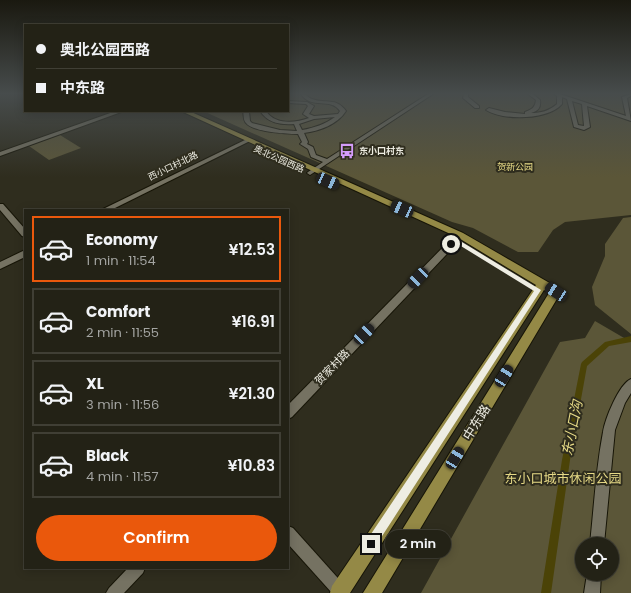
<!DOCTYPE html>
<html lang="en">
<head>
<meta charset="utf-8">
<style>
  :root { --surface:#232216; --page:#2f2f23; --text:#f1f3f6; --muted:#a3a4a1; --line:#403f35; --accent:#ea580c }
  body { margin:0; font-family:Poppins,"Noto Sans SC",sans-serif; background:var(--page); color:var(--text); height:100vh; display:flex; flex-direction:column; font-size:15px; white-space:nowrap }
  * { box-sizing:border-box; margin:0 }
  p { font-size:13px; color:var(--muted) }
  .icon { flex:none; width:22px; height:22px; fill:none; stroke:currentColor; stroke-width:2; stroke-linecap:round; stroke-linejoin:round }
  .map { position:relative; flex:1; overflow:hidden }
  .side { position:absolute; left:24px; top:209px; width:265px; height:360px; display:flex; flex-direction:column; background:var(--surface); border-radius:0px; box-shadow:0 2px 10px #0003,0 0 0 1px var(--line) }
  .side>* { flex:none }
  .banner { position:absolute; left:24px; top:24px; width:265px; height:88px; border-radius:0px; box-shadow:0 2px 10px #0003,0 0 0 1px var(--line); display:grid; align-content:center; height:88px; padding:0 12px; background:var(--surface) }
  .buttons { position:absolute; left:575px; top:537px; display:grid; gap:8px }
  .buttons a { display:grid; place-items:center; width:44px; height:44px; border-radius:50%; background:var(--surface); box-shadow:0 2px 10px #0003,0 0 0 1px var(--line); font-size:20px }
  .end { position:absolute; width:18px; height:18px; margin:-9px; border:5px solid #eeede3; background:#111; box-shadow:0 0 0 2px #111 }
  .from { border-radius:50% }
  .bubble { position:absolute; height:28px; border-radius:14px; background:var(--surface); box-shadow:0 2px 10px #0003,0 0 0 1px var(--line); font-size:13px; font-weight:600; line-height:28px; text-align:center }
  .car { position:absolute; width:12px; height:24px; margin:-12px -6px; border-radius:5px; box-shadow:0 0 3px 1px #0007; background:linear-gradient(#222 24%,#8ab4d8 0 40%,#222 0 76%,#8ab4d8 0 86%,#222 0) }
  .banner b { display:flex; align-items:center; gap:14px; height:38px; font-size:15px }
  .banner b+b { border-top:1px solid var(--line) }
  .banner i { width:10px; height:10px; background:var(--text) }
  ul { padding:7px 0 0; list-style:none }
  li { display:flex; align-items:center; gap:12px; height:66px; margin:0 8px 6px; padding:0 4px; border:2px solid var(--line); border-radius:0px }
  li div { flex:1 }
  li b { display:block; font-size:15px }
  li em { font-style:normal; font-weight:600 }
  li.on { border-color:var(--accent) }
  li>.icon { width:36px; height:36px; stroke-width:1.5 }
  .button { display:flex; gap:8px; margin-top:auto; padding:8px 12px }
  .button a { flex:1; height:46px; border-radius:24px; background:var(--accent); color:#fff; font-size:16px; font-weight:600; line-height:46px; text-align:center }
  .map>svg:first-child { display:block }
  .green { fill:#5b5638; fill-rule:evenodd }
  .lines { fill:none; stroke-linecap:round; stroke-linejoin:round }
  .canal { fill:#4b4307; fill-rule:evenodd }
  .minor-casing { stroke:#171507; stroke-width:2 }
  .major-casing { stroke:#171507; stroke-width:2 }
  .minor { fill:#757262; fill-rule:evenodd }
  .major { fill:#948946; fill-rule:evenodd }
  .route { fill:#eeede3 }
  .labels { text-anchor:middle; stroke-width:4; stroke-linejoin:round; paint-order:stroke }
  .far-poi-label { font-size:9px; font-weight:bold; fill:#eeede3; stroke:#2f2d1e; text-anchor:start }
  .far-street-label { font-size:9px; fill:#eeede3; stroke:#2f2d1e }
  .far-park-label { font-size:9px; fill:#e6d986; stroke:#2f2d1e }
  .street-label { font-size:11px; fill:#eeede3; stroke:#2f2d1e }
  .near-street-label { font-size:13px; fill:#eeede3; stroke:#2f2d1e }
  .near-park-label { font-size:13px; fill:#e6d986; stroke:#2f2d1e }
  .near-water-label { font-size:14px; font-style:italic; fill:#e7db87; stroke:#2f2d1e }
</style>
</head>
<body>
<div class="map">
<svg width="631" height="593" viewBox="0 0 631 593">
  <rect width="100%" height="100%" fill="#2f2d1e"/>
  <!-- green -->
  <g class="green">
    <path d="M 288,94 L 631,94 L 631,215 L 565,222 L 553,230 L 538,252 L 518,252 L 473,228 L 452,222 L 203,111 L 288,111 Z"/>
    <path d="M 60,135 L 81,148 L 49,160 L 29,146 Z"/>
    <path d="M 631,217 L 631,334 L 595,305 L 592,287 L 605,256 L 605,244 L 623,218 Z"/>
    <path d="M 595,321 L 631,342 L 631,593 L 421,593 L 560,342 L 585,338 ZM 582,544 L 612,544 L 612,574 L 582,574 Z"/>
  </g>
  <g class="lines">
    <!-- canal -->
    <path class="canal" d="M 631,336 L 631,342 L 609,346 L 587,366 L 570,460 L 551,593 L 541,593 L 562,460 L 581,364 L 582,362 L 605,342 Z"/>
    <defs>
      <g id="minor">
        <path d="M 301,94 C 307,94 307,97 312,99 C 326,104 336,97 346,111 C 337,125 319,131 304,133 L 308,142 L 307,144 L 313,147 L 316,155 L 327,159 L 428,94 L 433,94 L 310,175 L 307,173 L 308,172 L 323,162 L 311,157 L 308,149 L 300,144 L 302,142 L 298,134 C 287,134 253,132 246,123 C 243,120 244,115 243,111 L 249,111 L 250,121 L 252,123 L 280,130 L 297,131 L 294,124 C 280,125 268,123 260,111 L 266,111 C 275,125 295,123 309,118 L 303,114 L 308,106 L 306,104 L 288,103 L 288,101 L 307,102 L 314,106 L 309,114 L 314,116 L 338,114 L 340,111 C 331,97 311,110 301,94 ZM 335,117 C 325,124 314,128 302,130 L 299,124 L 314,119 Z"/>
        <path d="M 464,94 L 468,94 L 468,97 L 479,106 L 479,108 L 475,108 L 463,98 Z"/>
        <path d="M 528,94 L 533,94 L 540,100 C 541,108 538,111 531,113 C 541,113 549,111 557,104 L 557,96 L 554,94 L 560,94 L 626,116 L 622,97 L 631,94 L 631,96 L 627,98 L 631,121 L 587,106 L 590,127 L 584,130 L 574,127 L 567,99 L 562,97 L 562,104 C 548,120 504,121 486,110 L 489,108 L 505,112 L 525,114 L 525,112 C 532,109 535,108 536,100 ZM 572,101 L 582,104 L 584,126 L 578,125 Z"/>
        <path d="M 116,111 L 124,111 L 0,156 L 0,152 Z"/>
        <path d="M 247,139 L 252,140 L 111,210 L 101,210 Z"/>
        <path d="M 0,204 L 3,204 L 25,229 L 25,237 L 22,236 L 0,210 Z"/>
        <path d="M 460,232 L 464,235 L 463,237 L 292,417 L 288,419 L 288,405 L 457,233 Z"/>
        <path d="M 25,250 L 25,257 L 0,269 L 0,262 Z"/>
        <path d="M 631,379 L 631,393 L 625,403 L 615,430 L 604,544 L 590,544 C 594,507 596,468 603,432 C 605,419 619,384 631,379 Z"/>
        <path d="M 288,526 L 293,528 L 345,586 L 348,591 L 347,593 L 332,593 L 288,544 Z"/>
        <path d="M 128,568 L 145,568 L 143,573 L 124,593 L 106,593 L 109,588 Z"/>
        <path d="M 587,574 L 601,574 L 600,593 L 584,593 Z"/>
      </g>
      <path id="major" d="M 181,111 L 189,111 L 463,233 L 560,289 L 561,292 L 382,593 L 363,593 L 549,293 L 544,290 L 350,593 L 330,593 L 332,586 L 536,285 L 457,237 Z"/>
    </defs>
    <!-- minor casing -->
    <use href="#minor" class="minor-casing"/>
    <!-- major casing -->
    <use href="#major" class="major-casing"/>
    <!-- minor -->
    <use href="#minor" class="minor"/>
    <!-- major -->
    <use href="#major" class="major"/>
  </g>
  <!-- sky -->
  <linearGradient id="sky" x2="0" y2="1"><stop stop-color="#1a1910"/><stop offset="0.53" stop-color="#474c4c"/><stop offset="1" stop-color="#474c4c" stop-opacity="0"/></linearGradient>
  <rect width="631" height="177" fill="url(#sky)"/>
  <!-- route -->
  <path class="route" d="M 453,239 L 457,239 L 541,290 L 375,547 L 371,549 L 367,547 L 366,544 L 367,540 L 534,291 L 456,243 L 453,245 L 449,245 L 448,244 Z"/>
  <!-- icons -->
  <defs>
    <symbol id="bus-bare" viewBox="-9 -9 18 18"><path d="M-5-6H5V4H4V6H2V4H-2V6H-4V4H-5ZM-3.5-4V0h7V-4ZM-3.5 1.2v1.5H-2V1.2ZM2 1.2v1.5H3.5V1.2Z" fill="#d49cfb" stroke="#2f2d1e" stroke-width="2.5" paint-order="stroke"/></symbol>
  </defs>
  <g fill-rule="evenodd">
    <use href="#bus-bare" x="336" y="140" width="22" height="22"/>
  </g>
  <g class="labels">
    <!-- far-poi labels -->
    <g class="far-poi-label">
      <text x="359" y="154">东小口村东</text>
    </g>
    <!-- far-street labels -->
    <g class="far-street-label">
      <text transform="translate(279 159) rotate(24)" y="3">奥北公园西路</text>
      <text transform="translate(173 166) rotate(-26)" y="3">西小口村北路</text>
    </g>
    <!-- far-park labels -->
    <g class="far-park-label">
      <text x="515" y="170">贺新公园</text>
    </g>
    <!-- street labels -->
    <g class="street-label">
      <text transform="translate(332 367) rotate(-46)" y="4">贺家村路</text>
    </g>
    <!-- near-street labels -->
    <g class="near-street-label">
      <text transform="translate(476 422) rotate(-58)" y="5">中东路</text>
    </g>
    <!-- near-park labels -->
    <g class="near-park-label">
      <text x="563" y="483">东小口城市休闲公园</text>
    </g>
    <!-- near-water labels -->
    <g class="near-water-label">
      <text transform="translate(572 428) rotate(-79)" y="5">东小口沟</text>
    </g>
  </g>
</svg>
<div class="buttons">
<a><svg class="icon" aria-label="locate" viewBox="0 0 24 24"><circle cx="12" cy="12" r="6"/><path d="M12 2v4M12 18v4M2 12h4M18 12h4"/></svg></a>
</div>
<i class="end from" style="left:451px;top:244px"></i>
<i class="end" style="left:371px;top:544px"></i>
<div class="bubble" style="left:385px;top:530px;width:66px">2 min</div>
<i class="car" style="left:328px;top:181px;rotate:114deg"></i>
<i class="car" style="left:402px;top:209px;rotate:294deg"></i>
<i class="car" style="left:418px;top:278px;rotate:224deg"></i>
<i class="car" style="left:556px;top:292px;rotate:303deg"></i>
<i class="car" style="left:364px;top:334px;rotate:44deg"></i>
<i class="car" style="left:504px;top:376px;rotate:32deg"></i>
<i class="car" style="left:455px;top:458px;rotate:31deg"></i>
<div class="banner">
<b><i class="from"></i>奥北公园西路</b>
<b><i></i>中东路</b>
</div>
<section class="side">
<ul>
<li class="on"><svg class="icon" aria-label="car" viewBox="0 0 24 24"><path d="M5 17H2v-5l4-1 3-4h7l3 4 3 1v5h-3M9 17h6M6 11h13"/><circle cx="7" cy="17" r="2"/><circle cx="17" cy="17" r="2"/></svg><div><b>Economy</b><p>1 min · 11:54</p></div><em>¥12.53</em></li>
<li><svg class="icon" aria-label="car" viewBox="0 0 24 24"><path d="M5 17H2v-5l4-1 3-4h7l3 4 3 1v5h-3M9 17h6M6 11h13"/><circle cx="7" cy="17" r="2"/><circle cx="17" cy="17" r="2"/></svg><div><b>Comfort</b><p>2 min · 11:55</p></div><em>¥16.91</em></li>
<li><svg class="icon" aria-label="car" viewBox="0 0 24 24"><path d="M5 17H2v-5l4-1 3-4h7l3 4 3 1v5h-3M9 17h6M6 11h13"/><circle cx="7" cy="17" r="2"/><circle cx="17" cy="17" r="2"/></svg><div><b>XL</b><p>3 min · 11:56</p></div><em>¥21.30</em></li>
<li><svg class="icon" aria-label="car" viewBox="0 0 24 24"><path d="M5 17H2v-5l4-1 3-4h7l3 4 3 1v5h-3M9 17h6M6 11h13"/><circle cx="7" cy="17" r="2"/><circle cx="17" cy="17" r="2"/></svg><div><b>Black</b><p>4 min · 11:57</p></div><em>¥10.83</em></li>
</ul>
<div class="button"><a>Confirm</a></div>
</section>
</div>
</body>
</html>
